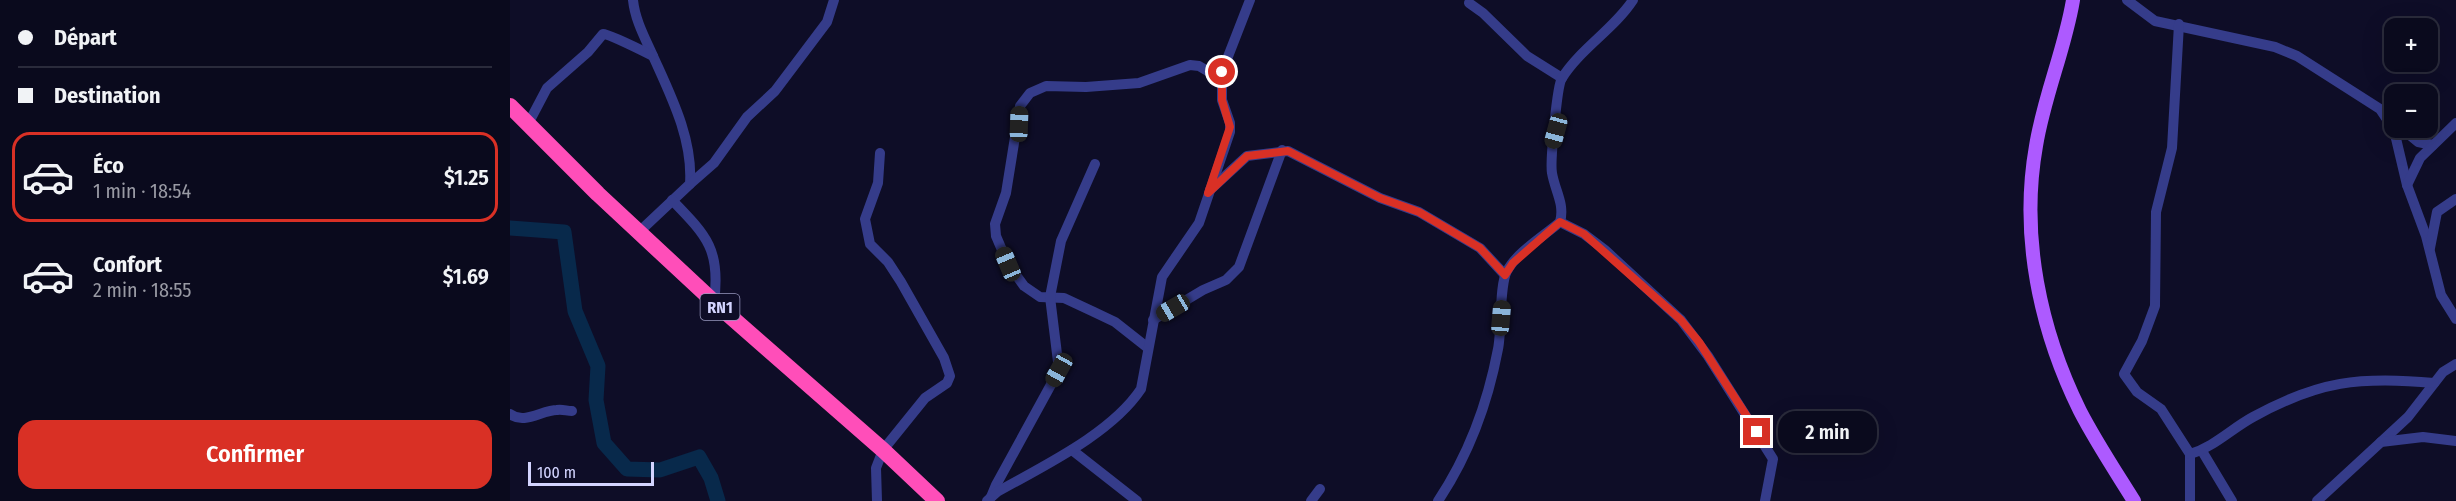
<!DOCTYPE html>
<html lang="fr">
<head>
<meta charset="utf-8">
<style>
  :root { --surface:#0a0a1d; --page:#131326; --text:#f1f3f6; --muted:#999aa4; --line:#2a2b3b; --accent:#d93025 }
  body { margin:0; font-family:"Fira Sans Condensed",sans-serif; background:var(--page); color:var(--text); height:100vh; display:flex; flex-direction:column; font-size:22px; white-space:nowrap }
  * { box-sizing:border-box; margin:0 }
  p { font-size:20px; color:var(--muted) }
  .icon { flex:none; width:33px; height:33px; fill:none; stroke:currentColor; stroke-width:2; stroke-linecap:round; stroke-linejoin:round }
  .map { position:relative; flex:1; overflow:hidden }
  .details { display:flex; flex-direction:column; background:var(--surface); width:510px }
  .details>* { flex:none }
  .banner { display:grid; align-content:center; height:132px; padding:0 18px; background:var(--surface) }
  .controls { position:absolute; left:1874px; top:18px; display:grid; gap:12px }
  .controls a { display:grid; place-items:center; width:54px; height:54px; border-radius:12px; background:var(--surface); box-shadow:0 6px 24px #0002,0 0 0 2px var(--line); font-size:30px }
  .scale { position:absolute; left:18px; bottom:15px; width:126px; box-sizing:border-box; padding-left:6px; border:3px solid #d3d4ff; border-top:0; font-size:16px; line-height:21px; white-space:nowrap; color:#d3d4ff; -webkit-text-stroke:4px #0e0d27; paint-order:stroke }
  .end { position:absolute; width:27px; height:27px; margin:-14px; border:8px solid #d93025; background:#fff; box-shadow:0 0 0 3px #fff }
  .from { border-radius:50% }
  .bubble { position:absolute; height:42px; border-radius:18px; background:var(--surface); box-shadow:0 6px 24px #0002,0 0 0 2px var(--line); font-size:20px; font-weight:600; line-height:42px; text-align:center }
  .car { position:absolute; width:18px; height:36px; margin:-18px -9px; border-radius:8px; box-shadow:0 0 4px 2px #0007; background:linear-gradient(#222 24%,#8ab4d8 0 40%,#222 0 76%,#8ab4d8 0 86%,#222 0) }
  .banner b { display:flex; align-items:center; gap:21px; height:57px; font-size:22px }
  .banner b+b { border-top:2px solid var(--line) }
  .banner i { width:15px; height:15px; background:var(--text) }
  ul { padding:0; list-style:none }
  li { display:flex; align-items:center; gap:18px; height:90px; margin:0 12px 9px; padding:0 6px; border:3px solid transparent; border-radius:18px }
  li div { flex:1 }
  li b { display:block; font-size:22px }
  li em { font-style:normal; font-weight:600 }
  li.active { border-color:var(--accent) }
  li>.icon { width:54px; height:54px; stroke-width:1.5 }
  .button { display:flex; gap:12px; margin-top:auto; padding:12px 18px }
  .button a { flex:1; height:69px; border-radius:18px; background:var(--accent); color:#fff; font-size:24px; font-weight:600; line-height:69px; text-align:center }
  main { display:flex; flex:1; min-height:0 }
  .map>svg:first-child { display:block }
  .lines { fill:none; stroke-linecap:round; stroke-linejoin:round }
  .river { stroke:#08294b; stroke-width:15 }
  .minor { stroke:#353c8a; stroke-width:10 }
  .major { stroke:#ad5aff; stroke-width:14 }
  .highway { stroke:#ff4eb9; stroke-width:16 }
  .route { stroke:#d93025; stroke-width:8 }
  .labels { text-anchor:middle; stroke-width:4.5; stroke-linejoin:round; paint-order:stroke }
  .shield { fill:#0e0d27; stroke:#9898be; stroke-width:1.5 }
  .shield-label { font-size:16px; font-weight:bold; fill:#d3d4ff }
</style>
</head>
<body>
<main>
<section class="details">
<div class="banner">
<b><i class="from"></i>Départ</b>
<b><i></i>Destination</b>
</div>
<ul>
<li class="active"><svg class="icon" aria-label="car" viewBox="0 0 24 24"><path d="M5 17H2v-5l4-1 3-4h7l3 4 3 1v5h-3M9 17h6M6 11h13"/><circle cx="7" cy="17" r="2"/><circle cx="17" cy="17" r="2"/></svg><div><b>Éco</b><p>1 min · 18:54</p></div><em>$1.25</em></li>
<li><svg class="icon" aria-label="car" viewBox="0 0 24 24"><path d="M5 17H2v-5l4-1 3-4h7l3 4 3 1v5h-3M9 17h6M6 11h13"/><circle cx="7" cy="17" r="2"/><circle cx="17" cy="17" r="2"/></svg><div><b>Confort</b><p>2 min · 18:55</p></div><em>$1.69</em></li>
</ul>
<div class="button"><a>Confirmer</a></div>
</section>
<div class="map">
<svg width="1946" height="501" viewBox="0 0 1946 501">
  <rect width="100%" height="100%" fill="#0e0d27"/>
  <g class="lines">
    <!-- river -->
    <path class="river" d="M 0,228 L 54,232 L 65,311 L 88,366 L 86,400 L 94,443 L 117,469 L 150,470 L 189,457 L 201,478 L 208,501"/>
    <!-- minor -->
    <g class="minor">
      <path d="M 123,0 C 125,20 135,38 143,56 C 161,96 183,139 180,184 L 130,231"/>
      <path d="M 1617,0 L 1645,21 L 1765,47 L 1787,56 L 1870,109 L 1884,130 L 1897,185 L 1916,236 L 1931,295 L 1946,319"/>
      <path d="M 959,3 L 973,13 L 1017,56 L 1052,78"/>
      <path d="M 1669,24 L 1662,148 L 1646,212 L 1645,306 L 1632,341 L 1614,374 L 1627,392 L 1651,409 L 1680,454 L 1680,501"/>
      <path d="M 17,126 L 37,88 L 78,52 L 93,34 C 99,34 135,52 143,56"/>
      <path d="M 1891,128 L 1908,142 L 1923,145"/>
      <path d="M 180,184 L 204,163 L 237,117 L 265,91 L 317,22 L 324,0"/>
      <path d="M 1897,185 L 1910,158 L 1946,123"/>
      <path d="M 700,190 L 737,156 L 778,151 L 870,198 L 909,212 L 970,248 L 995,275"/>
      <path d="M 162,200 C 197,236 211,250 204,302"/>
      <path d="M 1050,222 L 1074,234 L 1095,250 L 1171,320 L 1198,356 L 1263,459 L 1255,501"/>
      <path d="M 1920,248 L 1927,212 L 1946,199"/>
      <path d="M 643,320 L 693,290 L 716,280 L 729,267 L 772,150"/>
      <path d="M 638,348 L 605,322 L 584,312 L 554,298 L 530,297 L 514,286 L 498,264 L 486,236 L 485,224 L 496,193 L 510,106 L 520,93 L 536,86 L 576,87 L 629,83 L 680,65 L 689,66 L 711,79"/>
      <path d="M 0,414 C 14,425 32,410 47,410 C 52,409 57,411 62,411"/>
      <path d="M 1871,442 L 1898,417 L 1933,372 L 1946,364"/>
      <path d="M 562,450 L 627,501"/>
      <path d="M 1692,451 L 1722,501"/>
      <path d="M 1680,454 C 1704,447 1721,429 1743,417 C 1808,381 1850,376 1924,383"/>
      <path d="M 481,497 L 486,485 L 549,370 L 540,297 L 551,241 L 585,164"/>
      <path d="M 367,501 L 366,468 L 373,450 L 415,398 L 437,383 L 440,376 L 434,358 L 391,282 L 378,262 L 360,244 L 355,219 L 368,183 L 370,153"/>
      <path d="M 477,501 L 487,492 C 533,466 601,434 631,389 L 652,277 L 689,223 L 720,132 L 720,123 L 712,100 L 712,72 L 740,0"/>
      <path d="M 801,501 L 810,489"/>
      <path d="M 928,501 C 958,456 978,402 988,349 C 992,330 989,285 997,271 C 1007,252 1034,236 1050,222 C 1055,204 1045,191 1042,173 C 1040,163 1047,85 1052,78 C 1071,48 1104,29 1123,0"/>
      <path d="M 1807,501 L 1871,442 L 1913,437 L 1946,441"/>
    </g>
    <!-- major -->
    <path class="major" d="M 1563,0 C 1555,49 1534,96 1526,146 C 1510,236 1530,330 1570,411 C 1586,442 1606,472 1624,501"/>
    <!-- highway -->
    <path class="highway" d="M 0,106 L 88,194 L 204,302 L 373,450 L 427,501"/>
  </g>
  <g class="lines">
    <!-- route -->
    <path class="route" d="M 712,72 L 712,100 L 720,127 L 698,193 L 737,156 L 778,151 L 870,198 L 909,212 L 970,248 L 995,275 L 1003,263 L 1050,222 L 1074,234 L 1171,320 L 1189,342 L 1247,432"/>
  </g>
  <g class="labels">
    <!-- shield labels -->
    <rect class="shield" x="190.5" y="294" width="39" height="26" rx="4.5"/>
    <g class="shield-label">
      <text x="210" y="313">RN1</text>
    </g>
  </g>
</svg>
<div class="controls">
<a>+</a>
<a>−</a>
</div>
<div class="scale">100 m</div>
<i class="end from" style="left:712px;top:72px"></i>
<i class="end" style="left:1247px;top:432px"></i>
<div class="bubble" style="left:1268px;top:411px;width:99px">2 min</div>
<i class="car" style="left:509px;top:124px;rotate:2deg"></i>
<i class="car" style="left:1046px;top:131px;rotate:195deg"></i>
<i class="car" style="left:498px;top:264px;rotate:337deg"></i>
<i class="car" style="left:663px;top:308px;rotate:240deg"></i>
<i class="car" style="left:991px;top:318px;rotate:5deg"></i>
<i class="car" style="left:549px;top:370px;rotate:209deg"></i>
</div>
</main>
</body>
</html>
